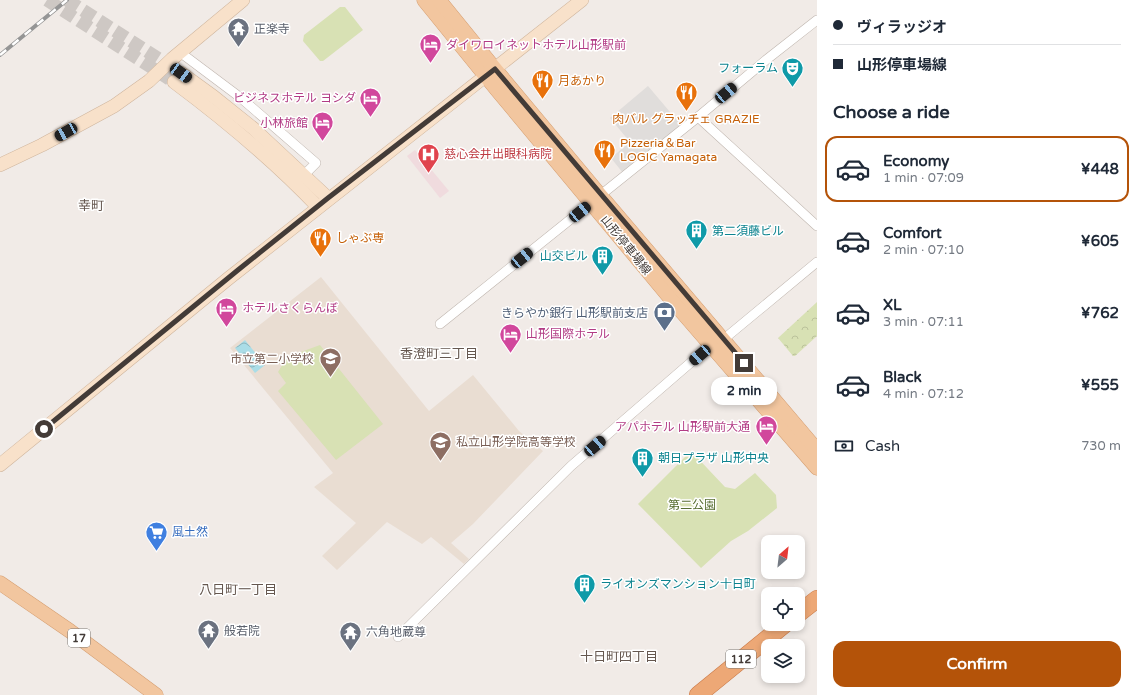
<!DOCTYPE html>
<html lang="en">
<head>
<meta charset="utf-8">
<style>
  :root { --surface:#fff; --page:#f2f2f3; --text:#1f2937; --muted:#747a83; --line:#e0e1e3; --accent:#b45309 }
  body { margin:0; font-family:"Varela Round","Noto Sans JP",sans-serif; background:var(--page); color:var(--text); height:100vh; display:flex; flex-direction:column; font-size:15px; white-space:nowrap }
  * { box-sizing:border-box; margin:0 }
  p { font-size:13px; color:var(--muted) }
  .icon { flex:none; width:22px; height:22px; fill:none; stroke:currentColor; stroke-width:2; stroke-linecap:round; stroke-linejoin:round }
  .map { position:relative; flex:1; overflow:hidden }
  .details { display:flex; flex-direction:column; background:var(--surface); width:320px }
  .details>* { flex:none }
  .hud { display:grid; align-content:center; height:88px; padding:0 16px; background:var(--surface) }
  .needle { width:26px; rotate:28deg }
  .controls { position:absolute; left:761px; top:535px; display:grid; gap:8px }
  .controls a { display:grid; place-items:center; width:44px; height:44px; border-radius:8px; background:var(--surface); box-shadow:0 2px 6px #0003; font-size:20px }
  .end { position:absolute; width:18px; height:18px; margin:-9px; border:5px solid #433b37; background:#fff; box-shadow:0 0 0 2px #fff }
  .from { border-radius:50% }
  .bubble { position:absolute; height:28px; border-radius:12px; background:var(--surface); box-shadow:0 2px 6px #0003; font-size:13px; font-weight:800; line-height:28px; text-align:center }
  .car { position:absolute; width:12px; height:24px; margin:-12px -6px; border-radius:5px; box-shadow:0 0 3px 1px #0007; background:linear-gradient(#222 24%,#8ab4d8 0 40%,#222 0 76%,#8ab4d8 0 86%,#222 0) }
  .hud b { display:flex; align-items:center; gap:14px; height:38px; font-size:15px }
  .hud b+b { border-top:1px solid var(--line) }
  .hud i { width:10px; height:10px; background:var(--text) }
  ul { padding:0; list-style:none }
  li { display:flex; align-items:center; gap:12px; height:66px; margin:0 8px 6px; padding:0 8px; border:2px solid transparent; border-radius:12px }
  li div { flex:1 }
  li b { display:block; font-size:15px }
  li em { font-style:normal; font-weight:800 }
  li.active { border-color:var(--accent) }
  li>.icon { width:36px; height:36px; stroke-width:1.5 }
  h2 { padding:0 16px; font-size:18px; line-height:48px }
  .pay { display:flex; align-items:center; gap:10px; height:44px; padding:0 16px; font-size:15px }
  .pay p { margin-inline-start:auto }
  .action { display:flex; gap:8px; margin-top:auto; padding:8px 16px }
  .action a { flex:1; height:46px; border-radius:12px; background:var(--accent); color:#fff; font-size:16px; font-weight:800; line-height:46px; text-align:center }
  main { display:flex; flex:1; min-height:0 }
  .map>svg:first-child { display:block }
  .education { fill:#e9ddd2 }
  .medical { fill:#f0dbde }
  .forest { fill:url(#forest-crowns) }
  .park { fill:#d8e1b4 }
  .parking { fill:#e0dddb }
  .water { fill:url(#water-waves) }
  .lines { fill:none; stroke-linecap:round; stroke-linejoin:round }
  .secondary-tunnel { stroke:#cec8c4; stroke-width:13; stroke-dasharray:13 6; stroke-linecap:butt }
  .street-casing { stroke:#beb4ad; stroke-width:10 }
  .secondary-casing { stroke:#cfb59d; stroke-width:14 }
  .primary-casing { stroke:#d59e71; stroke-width:15 }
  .highway-casing { stroke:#ca7a48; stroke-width:18 }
  .street { stroke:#fff; stroke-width:9 }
  .secondary { stroke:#f8e1ca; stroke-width:13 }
  .primary { stroke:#f2c69f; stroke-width:14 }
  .highway { stroke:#eda876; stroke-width:17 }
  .rail-casing { stroke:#959595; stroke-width:4 }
  .rail { stroke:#fff; stroke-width:2.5; stroke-dasharray:8; stroke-linecap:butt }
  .route { stroke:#433b37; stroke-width:5 }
  .labels { text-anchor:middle; stroke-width:3; stroke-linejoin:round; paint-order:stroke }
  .shield { fill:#fff; stroke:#7b7673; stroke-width:1 }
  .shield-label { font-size:11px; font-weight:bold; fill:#433b37 }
  .worship-label { font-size:12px; fill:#5b616d; stroke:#fff; text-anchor:start }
  .hotel-label { font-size:12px; fill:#b23c85; stroke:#fff; text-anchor:start }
  .culture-label { font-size:12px; fill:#0d838f; stroke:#fff; text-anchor:start }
  .food-label { font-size:12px; fill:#c56008; stroke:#fff; text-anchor:start }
  .health-label { font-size:12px; fill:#be3a42; stroke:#fff; text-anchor:start }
  .street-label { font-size:12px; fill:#433b37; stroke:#fff }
  .service-label { font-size:12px; fill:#4e5e75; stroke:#fff; text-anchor:end }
  .education-label { font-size:12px; fill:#785e54; stroke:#fff; text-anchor:end }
  .park-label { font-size:12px; fill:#576e31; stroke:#fff }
  .shop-label { font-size:12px; fill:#366cbe; stroke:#fff; text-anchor:start }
  .neighbourhood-label { font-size:13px; fill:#65574f; stroke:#fff }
</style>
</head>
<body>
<main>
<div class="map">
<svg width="817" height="695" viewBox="0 0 817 695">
  <defs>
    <pattern id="forest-crowns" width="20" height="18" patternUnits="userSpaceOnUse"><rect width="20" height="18" fill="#d8e1b4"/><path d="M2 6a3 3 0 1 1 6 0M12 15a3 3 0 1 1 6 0" fill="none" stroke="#bbc29b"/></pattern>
    <pattern id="water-waves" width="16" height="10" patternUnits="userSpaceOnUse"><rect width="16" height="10" fill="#aadde7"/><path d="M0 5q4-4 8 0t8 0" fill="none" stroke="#8cb4bc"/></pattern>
  </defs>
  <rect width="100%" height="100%" fill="#f1ebe7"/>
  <!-- education -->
  <path class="education" d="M 321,277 L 429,411 L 473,375 L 519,431 L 543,451 L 473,524 L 451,543 L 469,559 L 464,564 L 431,537 L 422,544 L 387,522 L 337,570 L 322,556 L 356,523 L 314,487 L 333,473 L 230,348 Z"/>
  <!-- medical -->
  <path class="medical" d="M 415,150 L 449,191 L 440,198 L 407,156 Z"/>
  <!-- forest -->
  <path class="forest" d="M 817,302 L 817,336 L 795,356 L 793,356 L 778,338 Z"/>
  <!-- park -->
  <g class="park">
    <path d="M 340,7 L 345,7 L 363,30 L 323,61 L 320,61 L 303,41 L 304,35 Z"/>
    <path d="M 320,345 L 383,424 L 336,460 L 278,391 L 286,383 L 278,372 L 287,357 Z"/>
    <path d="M 691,451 L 725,487 L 735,489 L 755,473 L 776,495 L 777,508 L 748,531 L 731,541 L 701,568 L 638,504 Z"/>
  </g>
  <!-- parking -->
  <path class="parking" d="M 648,86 L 681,125 L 623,173 L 611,158 L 630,142 L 610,118 Z"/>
  <!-- water -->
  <path class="water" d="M 245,340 L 265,365 L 255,373 L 235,348 Z"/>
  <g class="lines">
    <!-- secondary-tunnel -->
    <g class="secondary-tunnel">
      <path d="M 47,0 L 174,82"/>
      <path d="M 67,0 L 181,73"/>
    </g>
    <defs>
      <g id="street">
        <path d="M 181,53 L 241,98 L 316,163 L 304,175"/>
        <path d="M 698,117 L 817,226"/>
        <path d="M 440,324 L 698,117 L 766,60 L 817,20"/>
        <path d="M 724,339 L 817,262"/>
        <path d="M 398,637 L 571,466 L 711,345"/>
      </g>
      <g id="secondary">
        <path d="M 181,73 L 214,97 L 254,129 L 328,198"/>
        <path d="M 174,82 C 225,120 274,161 318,207"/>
        <path d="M 0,165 L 42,145 L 114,106 L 149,81 L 172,59 L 243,0"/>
        <path d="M 0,465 L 229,278 L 582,0"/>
      </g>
      <g id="primary">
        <path d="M 424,0 L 497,90 L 675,304 L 817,468"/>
        <path d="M 439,0 L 495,69 L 600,195 L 817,450"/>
        <path d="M 0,583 L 70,631 L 156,695"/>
      </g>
      <g id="highway">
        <path d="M 798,614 L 817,599"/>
        <path d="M 698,695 L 785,624"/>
      </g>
    </defs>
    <!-- street casing -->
    <use href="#street" class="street-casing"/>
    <!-- secondary casing -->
    <use href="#secondary" class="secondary-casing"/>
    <!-- primary casing -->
    <use href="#primary" class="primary-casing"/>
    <!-- highway casing -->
    <use href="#highway" class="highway-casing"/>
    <!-- street -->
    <use href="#street" class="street"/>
    <!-- secondary -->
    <use href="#secondary" class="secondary"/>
    <!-- primary -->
    <use href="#primary" class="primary"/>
    <!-- highway -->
    <use href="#highway" class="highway"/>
    <defs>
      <path id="rail" d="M 0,55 L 67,0"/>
    </defs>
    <!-- rail casing -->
    <use href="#rail" class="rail-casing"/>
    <!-- rail -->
    <use href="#rail" class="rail"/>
  </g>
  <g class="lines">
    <!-- route -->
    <path class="route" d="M 44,429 L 238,270 L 328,198 L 495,69 L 744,363"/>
  </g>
  <!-- icons -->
  <defs>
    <symbol id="temple-pin" viewBox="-11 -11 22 30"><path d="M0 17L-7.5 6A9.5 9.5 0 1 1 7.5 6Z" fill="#6b7280" stroke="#fff"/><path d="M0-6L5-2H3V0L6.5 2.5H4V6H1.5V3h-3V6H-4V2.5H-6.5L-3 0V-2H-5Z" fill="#fff"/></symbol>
    <symbol id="hotel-pin" viewBox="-11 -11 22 30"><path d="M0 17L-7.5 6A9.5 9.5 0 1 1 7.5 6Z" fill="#d1479c" stroke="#fff"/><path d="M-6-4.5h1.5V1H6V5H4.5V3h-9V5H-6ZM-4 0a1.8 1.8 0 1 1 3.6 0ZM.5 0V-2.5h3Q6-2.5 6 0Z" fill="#fff"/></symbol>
    <symbol id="theatre-pin" viewBox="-11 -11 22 30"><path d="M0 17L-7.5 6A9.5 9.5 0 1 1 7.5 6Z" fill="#0f9aa8" stroke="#fff"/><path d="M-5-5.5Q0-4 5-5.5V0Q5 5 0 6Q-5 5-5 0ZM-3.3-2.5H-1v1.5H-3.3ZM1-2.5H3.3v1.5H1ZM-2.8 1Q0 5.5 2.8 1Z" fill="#fff"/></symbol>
    <symbol id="restaurant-pin" viewBox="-11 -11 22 30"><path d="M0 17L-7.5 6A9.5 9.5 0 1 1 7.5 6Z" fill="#e8710a" stroke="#fff"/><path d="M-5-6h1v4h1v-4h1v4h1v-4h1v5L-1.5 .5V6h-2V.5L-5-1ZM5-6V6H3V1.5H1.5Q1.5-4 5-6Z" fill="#fff"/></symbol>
    <symbol id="hospital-pin" viewBox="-11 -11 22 30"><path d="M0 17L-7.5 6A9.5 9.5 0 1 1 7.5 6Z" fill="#e0444e" stroke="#fff"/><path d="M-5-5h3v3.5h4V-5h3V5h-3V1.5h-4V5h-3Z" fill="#fff"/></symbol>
    <symbol id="building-pin" viewBox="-11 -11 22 30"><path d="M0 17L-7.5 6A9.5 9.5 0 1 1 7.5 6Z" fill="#0f9aa8" stroke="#fff"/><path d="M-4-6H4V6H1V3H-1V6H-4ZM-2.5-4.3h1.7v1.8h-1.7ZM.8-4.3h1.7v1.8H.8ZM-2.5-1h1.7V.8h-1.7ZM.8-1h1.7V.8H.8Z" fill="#fff"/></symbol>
    <symbol id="bank-pin" viewBox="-11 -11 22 30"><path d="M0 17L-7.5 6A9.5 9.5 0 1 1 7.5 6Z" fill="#5c6f8a" stroke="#fff"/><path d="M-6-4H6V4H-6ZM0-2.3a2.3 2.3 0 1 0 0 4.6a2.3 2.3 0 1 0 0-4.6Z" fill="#fff"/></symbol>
    <symbol id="school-pin" viewBox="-11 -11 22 30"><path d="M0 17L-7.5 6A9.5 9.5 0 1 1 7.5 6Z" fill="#8d6e63" stroke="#fff"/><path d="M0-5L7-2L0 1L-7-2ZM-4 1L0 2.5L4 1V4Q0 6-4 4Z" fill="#fff"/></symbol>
    <symbol id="supermarket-pin" viewBox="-11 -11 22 30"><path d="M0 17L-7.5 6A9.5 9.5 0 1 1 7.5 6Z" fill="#3f7fe0" stroke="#fff"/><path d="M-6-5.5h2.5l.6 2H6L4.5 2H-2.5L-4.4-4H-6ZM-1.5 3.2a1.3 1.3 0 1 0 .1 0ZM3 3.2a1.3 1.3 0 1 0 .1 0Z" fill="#fff"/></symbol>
  </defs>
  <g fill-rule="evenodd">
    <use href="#temple-pin" x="226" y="16" width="25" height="34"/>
    <use href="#hotel-pin" x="418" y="32" width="25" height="34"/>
    <use href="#theatre-pin" x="780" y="56" width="25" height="34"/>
    <use href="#restaurant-pin" x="530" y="68" width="25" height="34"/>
    <use href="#restaurant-pin" x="674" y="80" width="25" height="34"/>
    <use href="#hotel-pin" x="358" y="86" width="25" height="34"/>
    <use href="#hotel-pin" x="310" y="110" width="25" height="34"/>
    <use href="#restaurant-pin" x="592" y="138" width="25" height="34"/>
    <use href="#hospital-pin" x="416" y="142" width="25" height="34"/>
    <use href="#building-pin" x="684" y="218" width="25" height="34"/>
    <use href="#restaurant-pin" x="308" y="226" width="25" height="34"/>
    <use href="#building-pin" x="590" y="244" width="25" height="34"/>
    <use href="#hotel-pin" x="214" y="296" width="25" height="34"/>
    <use href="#bank-pin" x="652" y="300" width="25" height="34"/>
    <use href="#hotel-pin" x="498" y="322" width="25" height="34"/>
    <use href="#school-pin" x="318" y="346" width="25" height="34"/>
    <use href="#hotel-pin" x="754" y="414" width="25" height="34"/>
    <use href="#school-pin" x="428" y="430" width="25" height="34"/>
    <use href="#building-pin" x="630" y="446" width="25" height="34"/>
    <use href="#supermarket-pin" x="144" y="520" width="25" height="34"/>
    <use href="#building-pin" x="572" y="572" width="25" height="34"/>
    <use href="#temple-pin" x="196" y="618" width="25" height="34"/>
    <use href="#temple-pin" x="338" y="620" width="25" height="34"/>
  </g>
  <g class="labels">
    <!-- shield labels -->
    <g class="shield">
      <rect x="68" y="629" width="22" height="18" rx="3"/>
      <rect x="726" y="650" width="30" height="18" rx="3"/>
    </g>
    <g class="shield-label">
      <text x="79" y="642">17</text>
      <text x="741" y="663">112</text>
    </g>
    <!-- worship labels -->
    <g class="worship-label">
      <text x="254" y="33">正楽寺</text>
      <text x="224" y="635">般若院</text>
      <text x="366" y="636">六角地蔵尊</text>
    </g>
    <!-- hotel labels -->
    <g class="hotel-label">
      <text x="446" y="49">ダイワロイネットホテル山形駅前</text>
      <text x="356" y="102" text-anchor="end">ビジネスホテル ヨシダ</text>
      <text x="308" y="127" text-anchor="end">小林旅館</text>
      <text x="242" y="312">ホテルさくらんぼ</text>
      <text x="526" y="338">山形国際ホテル</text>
      <text x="750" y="431" text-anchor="end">アパホテル 山形駅前大通</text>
    </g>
    <!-- culture labels -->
    <g class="culture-label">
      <text x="778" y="72" text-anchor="end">フォーラム</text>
      <text x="712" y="235">第二須藤ビル</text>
      <text x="588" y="260" text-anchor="end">山交ビル</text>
      <text x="658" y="462">朝日プラザ 山形中央</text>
      <text x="600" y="588">ライオンズマンション十日町</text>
    </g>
    <!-- food labels -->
    <g class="food-label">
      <text x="558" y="85">月あかり</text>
      <text x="686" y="123" text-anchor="middle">肉バル グラッチェ GRAZIE</text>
      <text x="620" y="147">Pizzeria＆Bar<tspan x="620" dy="14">LOGIC Yamagata</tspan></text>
      <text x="336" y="242">しゃぶ専</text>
    </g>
    <!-- health labels -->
    <g class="health-label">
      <text x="444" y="158">慈心会井出眼科病院</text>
    </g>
    <!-- street labels -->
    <g class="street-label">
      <text transform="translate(626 245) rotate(51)" y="4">山形停車場線</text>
    </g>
    <!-- service labels -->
    <g class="service-label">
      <text x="648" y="317">きらやか銀行 山形駅前支店</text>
    </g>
    <!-- education labels -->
    <g class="education-label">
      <text x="314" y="363">市立第二小学校</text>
      <text x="456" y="446" text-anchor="start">私立山形学院高等学校</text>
    </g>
    <!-- park labels -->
    <g class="park-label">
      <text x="692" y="509">第二公園</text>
    </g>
    <!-- shop labels -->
    <g class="shop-label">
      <text x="172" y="536">風土然</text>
    </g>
    <!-- neighbourhood labels -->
    <g class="neighbourhood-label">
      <text x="91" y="210">幸町</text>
      <text x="439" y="358">香澄町三丁目</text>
      <text x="238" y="594">八日町一丁目</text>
      <text x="619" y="661">十日町四丁目</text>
    </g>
  </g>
</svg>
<div class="controls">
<a><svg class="needle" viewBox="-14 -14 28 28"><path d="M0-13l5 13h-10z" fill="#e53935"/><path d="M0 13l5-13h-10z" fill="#747a83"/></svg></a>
<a><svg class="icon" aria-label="locate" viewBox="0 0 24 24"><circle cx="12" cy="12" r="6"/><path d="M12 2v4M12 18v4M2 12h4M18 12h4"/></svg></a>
<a><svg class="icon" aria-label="layers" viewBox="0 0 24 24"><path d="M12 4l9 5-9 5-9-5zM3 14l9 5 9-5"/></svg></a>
</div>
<i class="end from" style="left:44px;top:429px"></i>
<i class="end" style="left:744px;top:363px"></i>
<div class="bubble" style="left:711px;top:377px;width:66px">2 min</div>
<i class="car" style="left:181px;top:73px;rotate:126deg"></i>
<i class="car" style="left:726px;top:93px;rotate:50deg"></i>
<i class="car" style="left:66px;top:132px;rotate:241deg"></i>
<i class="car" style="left:580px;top:212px;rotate:51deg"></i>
<i class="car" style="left:522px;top:258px;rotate:51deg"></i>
<i class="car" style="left:700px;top:355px;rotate:229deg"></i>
<i class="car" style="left:595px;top:446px;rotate:49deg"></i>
</div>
<section class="details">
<div class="hud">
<b><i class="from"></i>ヴィラッジオ</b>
<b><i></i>山形停車場線</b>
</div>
<h2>Choose a ride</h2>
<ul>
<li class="active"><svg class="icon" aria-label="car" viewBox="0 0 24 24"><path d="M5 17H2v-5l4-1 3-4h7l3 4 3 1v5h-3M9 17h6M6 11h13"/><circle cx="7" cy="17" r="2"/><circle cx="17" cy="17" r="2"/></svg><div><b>Economy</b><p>1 min · 07:09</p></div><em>¥448</em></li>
<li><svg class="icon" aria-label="car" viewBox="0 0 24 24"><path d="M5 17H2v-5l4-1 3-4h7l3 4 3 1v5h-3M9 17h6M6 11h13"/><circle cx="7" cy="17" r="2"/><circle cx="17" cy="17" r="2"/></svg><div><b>Comfort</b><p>2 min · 07:10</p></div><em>¥605</em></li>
<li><svg class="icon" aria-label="car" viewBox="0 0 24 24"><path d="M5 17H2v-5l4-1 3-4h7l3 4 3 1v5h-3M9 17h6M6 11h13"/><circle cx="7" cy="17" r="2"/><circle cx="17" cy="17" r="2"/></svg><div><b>XL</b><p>3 min · 07:11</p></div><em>¥762</em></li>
<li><svg class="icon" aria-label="car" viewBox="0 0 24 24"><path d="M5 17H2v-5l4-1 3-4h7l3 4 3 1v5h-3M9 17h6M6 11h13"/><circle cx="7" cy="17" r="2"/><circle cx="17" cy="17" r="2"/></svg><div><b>Black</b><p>4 min · 07:12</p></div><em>¥555</em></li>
</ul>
<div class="pay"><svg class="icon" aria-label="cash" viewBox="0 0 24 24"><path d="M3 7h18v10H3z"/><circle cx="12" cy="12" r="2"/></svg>Cash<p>730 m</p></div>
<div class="action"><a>Confirm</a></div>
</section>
</main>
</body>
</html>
